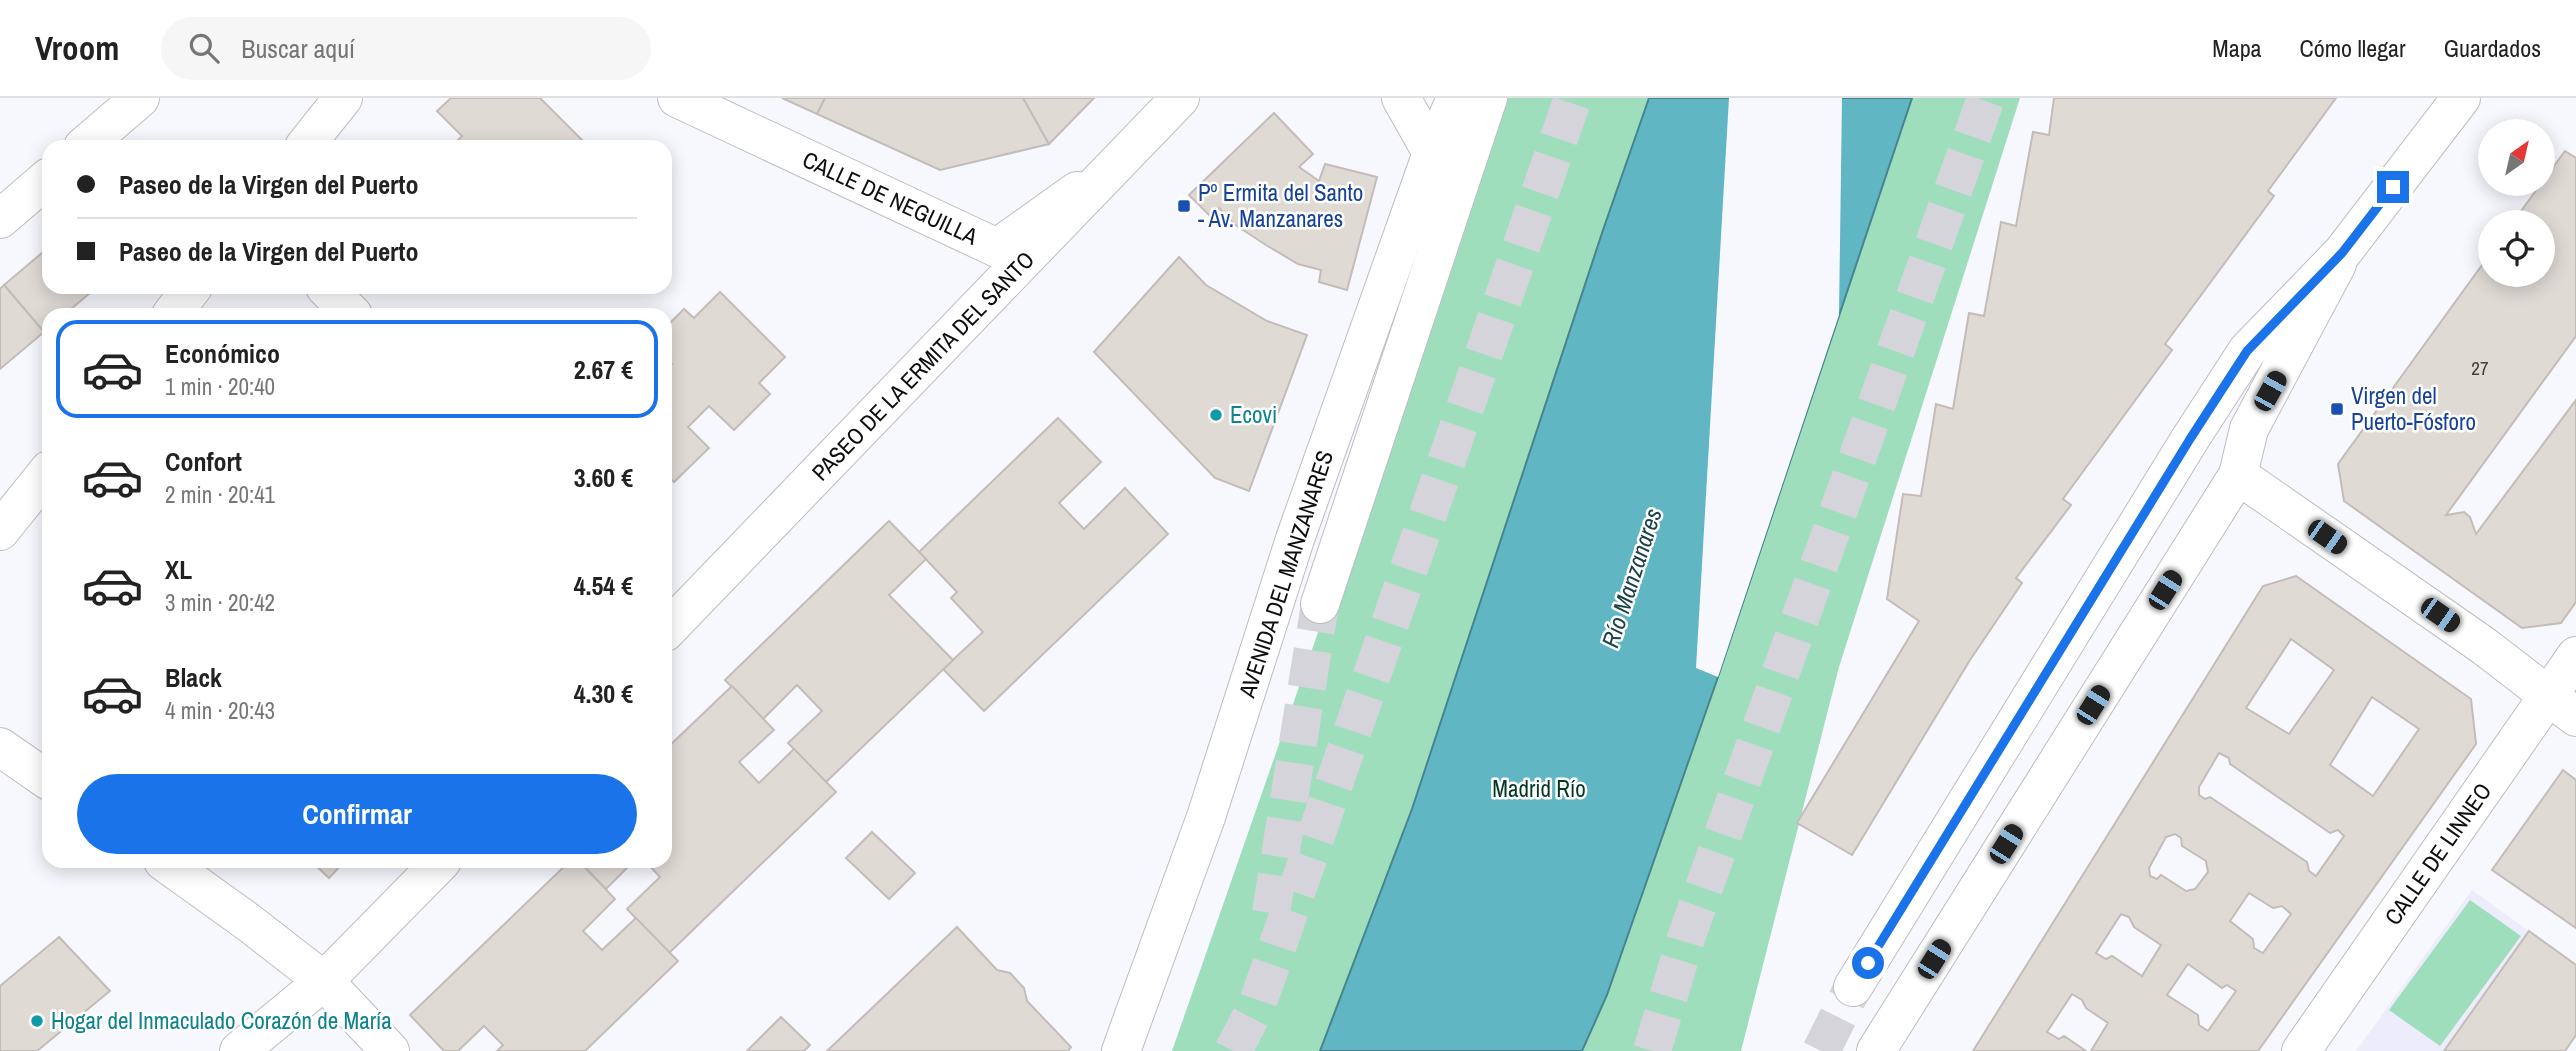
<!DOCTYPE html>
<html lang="es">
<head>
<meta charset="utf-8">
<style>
  :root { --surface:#fff; --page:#f6f6f6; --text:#222; --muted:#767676; --line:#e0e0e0; --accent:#1a73e8 }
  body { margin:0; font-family:"Archivo Narrow",sans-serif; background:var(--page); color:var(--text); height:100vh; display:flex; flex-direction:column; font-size:26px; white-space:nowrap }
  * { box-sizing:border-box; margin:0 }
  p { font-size:23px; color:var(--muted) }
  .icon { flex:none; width:38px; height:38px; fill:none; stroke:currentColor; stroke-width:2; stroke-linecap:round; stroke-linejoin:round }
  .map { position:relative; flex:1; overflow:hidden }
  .drawer { position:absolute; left:42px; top:210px; width:630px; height:560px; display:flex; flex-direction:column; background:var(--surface); border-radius:21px; box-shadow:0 4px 18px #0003 }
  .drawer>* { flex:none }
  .guide { position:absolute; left:42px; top:42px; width:630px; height:154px; border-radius:21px; box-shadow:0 4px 18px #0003; display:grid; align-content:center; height:154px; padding:0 35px; background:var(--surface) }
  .needle { width:46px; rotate:34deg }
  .tools { position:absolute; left:2478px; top:21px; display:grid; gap:14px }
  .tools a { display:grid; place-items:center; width:77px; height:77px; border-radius:50%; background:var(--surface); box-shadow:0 4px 18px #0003; font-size:35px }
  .end { position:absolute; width:32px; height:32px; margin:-16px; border:9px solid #1a73e8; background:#fff; box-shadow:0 0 0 4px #fff }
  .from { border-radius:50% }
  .car { position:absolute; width:21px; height:42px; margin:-21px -10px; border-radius:9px; box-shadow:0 0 5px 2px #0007; background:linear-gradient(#222 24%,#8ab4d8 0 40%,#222 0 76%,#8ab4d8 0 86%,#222 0) }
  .guide b { display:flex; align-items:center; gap:24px; height:66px; font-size:26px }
  .guide b+b { border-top:2px solid var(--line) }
  .guide i { width:18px; height:18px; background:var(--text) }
  ul { padding:12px 0 0; list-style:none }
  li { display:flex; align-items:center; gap:21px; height:98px; margin:0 14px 10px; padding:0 21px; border:4px solid transparent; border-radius:21px }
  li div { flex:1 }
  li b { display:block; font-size:26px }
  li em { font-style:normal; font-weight:700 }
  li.current { border-color:var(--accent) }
  li>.icon { width:63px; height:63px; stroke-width:1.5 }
  .action { display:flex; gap:14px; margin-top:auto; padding:14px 35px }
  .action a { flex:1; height:80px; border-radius:42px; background:var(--accent); color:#fff; font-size:28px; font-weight:700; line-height:80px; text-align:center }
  header { display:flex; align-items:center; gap:42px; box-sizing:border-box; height:98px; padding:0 35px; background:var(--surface); border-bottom:2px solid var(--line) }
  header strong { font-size:33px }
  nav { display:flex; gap:38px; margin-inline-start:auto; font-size:24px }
  .search { width:490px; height:63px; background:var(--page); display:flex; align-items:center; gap:18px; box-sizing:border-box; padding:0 24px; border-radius:38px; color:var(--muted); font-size:26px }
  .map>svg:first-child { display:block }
  .built { fill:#edecfa }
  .green { fill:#9fdebd }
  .water { fill:#61b6c3; stroke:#48848d; stroke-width:2 }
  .pier { fill:#f7f7fe }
  .building { fill:#e0dad5; stroke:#c3bcb8; stroke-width:2; fill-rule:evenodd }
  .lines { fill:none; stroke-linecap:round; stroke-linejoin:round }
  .highway-tunnel { stroke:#d4d4da; stroke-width:38; stroke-dasharray:38 19; stroke-linecap:butt }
  .street-casing { stroke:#bdbdc3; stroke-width:40 }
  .secondary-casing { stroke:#bdbdc3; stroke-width:40 }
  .highway-casing { stroke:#bdbdc3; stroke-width:40 }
  .street { stroke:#fff; stroke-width:38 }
  .secondary { stroke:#fff; stroke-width:38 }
  .highway { stroke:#fff; stroke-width:38 }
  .route { stroke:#1a73e8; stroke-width:9 }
  .transit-dot { fill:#1a4fb4; stroke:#fff; stroke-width:2.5 }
  .culture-dot { fill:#0f9aa8; stroke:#fff; stroke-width:2.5 }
  .labels { text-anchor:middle; stroke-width:5; stroke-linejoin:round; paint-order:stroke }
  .number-label { font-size:19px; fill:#424141 }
  .transit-label { font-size:23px; fill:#164399; stroke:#fff; text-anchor:start }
  .street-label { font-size:23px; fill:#0e0e10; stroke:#fff }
  .culture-label { font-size:23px; fill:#0d838f; stroke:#fff; text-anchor:start }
  .park-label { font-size:23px; fill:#003822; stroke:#fff }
  .water-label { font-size:24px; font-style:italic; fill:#1a4248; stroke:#fff }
</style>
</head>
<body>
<header>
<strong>Vroom</strong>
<div class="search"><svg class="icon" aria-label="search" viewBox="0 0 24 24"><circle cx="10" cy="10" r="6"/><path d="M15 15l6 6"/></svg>Buscar aquí</div>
<nav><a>Mapa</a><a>Cómo llegar</a><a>Guardados</a></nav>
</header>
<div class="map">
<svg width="2576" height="953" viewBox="0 0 2576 953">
  <rect width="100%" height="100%" fill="#f7f7fe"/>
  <!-- built -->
  <path class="built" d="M 2472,792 L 2576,867 L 2576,937 L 2565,953 L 2356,953 Z"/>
  <!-- green -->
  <g class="green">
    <path d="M 1502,0 L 2020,0 L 1839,569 L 1741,953 L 1172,953 L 1405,285 Z"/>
    <path d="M 2470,802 L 2521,838 L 2440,948 L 2389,912 Z"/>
  </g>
  <!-- water -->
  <path class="water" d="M 1649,0 L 1912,0 L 1718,579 L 1607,897 L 1582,953 L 1320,953 L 1412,711 L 1603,132 Z"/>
  <!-- pier -->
  <path class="pier" d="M 1729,0 L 1842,0 L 1839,217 L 1718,579 L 1696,570 Z"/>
  <!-- building -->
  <g class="building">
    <path d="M 451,0 L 540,0 L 585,45 L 581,49 L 451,49 L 462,38 L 437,13 Z"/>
    <path d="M 782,0 L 825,0 L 817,16 Z"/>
    <path d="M 825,0 L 1023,0 L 1049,46 L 940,72 L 817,16 Z"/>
    <path d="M 1023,0 L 1094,0 L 1049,46 Z"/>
    <path d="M 2054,0 L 2336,0 L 2268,93 L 2274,98 L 2165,246 L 2172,252 L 2063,401 L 2071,407 L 2016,480 L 2022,485 L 1970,562 L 1852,757 L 1797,725 L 1919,523 L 1887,501 L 1903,396 L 1921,398 L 1936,306 L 1953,311 L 1969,215 L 1984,218 L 2001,124 L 2016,128 L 2033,34 L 2049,37 Z"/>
    <path d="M 1274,15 L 1313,56 L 1299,69 L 1319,83 L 1325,66 L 1377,79 L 1347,192 L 1319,184 L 1321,172 L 1298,166 L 1266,147 L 1234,126 L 1219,110 L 1210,118 L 1189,97 Z"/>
    <path d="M 2565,53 L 2576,60 L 2576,238 L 2446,417 L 2464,414 L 2470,419 L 2476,436 L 2576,302 L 2576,504 L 2561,525 L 2522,530 L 2344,403 L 2338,366 L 2490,156 L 2490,177 L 2543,177 L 2543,124 L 2513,124 Z"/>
    <path d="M 49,149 L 49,189 L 97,189 L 64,217 L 49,217 L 49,229 L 44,234 L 4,187 Z"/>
    <path d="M 1179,159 L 1206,187 L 1267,223 L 1307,237 L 1249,393 L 1215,380 L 1094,254 Z"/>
    <path d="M 4,187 L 44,234 L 0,271 L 0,191 Z"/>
    <path d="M 720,194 L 785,259 L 759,285 L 770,296 L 734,332 L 709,308 L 688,329 L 709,350 L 674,384 L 665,375 L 665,273 L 672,266 L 665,259 L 665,230 L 684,211 L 694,220 Z"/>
    <path d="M 1058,320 L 1101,364 L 1059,405 L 1084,431 L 1125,390 L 1168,436 L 984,613 L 943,571 L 983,534 L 951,500 L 957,494 L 919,454 Z"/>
    <path d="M 889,423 L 926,461 L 889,497 L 953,562 L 826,684 L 788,645 L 822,613 L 797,587 L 763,621 L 725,582 Z"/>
    <path d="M 2296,478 L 2471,601 L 2476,646 L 2258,953 L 2091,953 L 2108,925 L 2086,910 L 2082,902 L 2072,896 L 2047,934 L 2059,941 L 2064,938 L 2086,953 L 1973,953 L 2263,488 ZM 2291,541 L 2334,572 L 2289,636 L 2246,610 ZM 2372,599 L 2419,631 L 2373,698 L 2330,667 ZM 2219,655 L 2229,660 L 2230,666 L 2330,735 L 2338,732 L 2344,738 L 2316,778 L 2309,773 L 2307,764 L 2210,699 L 2205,701 L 2199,697 L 2199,689 ZM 2175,736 L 2181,740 L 2182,748 L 2206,763 L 2208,774 L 2195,791 L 2186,793 L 2161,777 L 2157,781 L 2150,778 L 2149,770 L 2166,739 ZM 2249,795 L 2273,810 L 2282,808 L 2291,816 L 2263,855 L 2254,850 L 2253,841 L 2230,823 ZM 2121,816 L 2129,819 L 2134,829 L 2161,847 L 2142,878 L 2112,858 L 2106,861 L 2096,855 ZM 2188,866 L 2222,890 L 2227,887 L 2236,893 L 2208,933 L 2199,927 L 2198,917 L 2167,897 Z"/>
    <path d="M 732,588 L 774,632 L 739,664 L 759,685 L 794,651 L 836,694 L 669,855 L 627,811 L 660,779 L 645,763 L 665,763 L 665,652 Z"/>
    <path d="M 2563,672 L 2576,682 L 2576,830 L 2492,772 Z"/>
    <path d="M 872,734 L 915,775 L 889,801 L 846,760 Z"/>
    <path d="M 311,763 L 345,763 L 329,780 Z"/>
    <path d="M 570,763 L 579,763 L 615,801 L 583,833 L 602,852 L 636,820 L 678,863 L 585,953 L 497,953 L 503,947 L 484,928 L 458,953 L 444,953 L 410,917 Z"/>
    <path d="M 579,763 L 634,763 L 606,791 Z"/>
    <path d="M 957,829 L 997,872 L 1010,875 L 1024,890 L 1027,903 L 1071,949 L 1068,953 L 827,953 Z"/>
    <path d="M 2529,833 L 2576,867 L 2576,937 L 2565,953 L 2444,953 Z"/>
    <path d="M 59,839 L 110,893 L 37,953 L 0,953 L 0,888 Z"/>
    <path d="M 781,919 L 810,947 L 804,953 L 747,953 Z"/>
  </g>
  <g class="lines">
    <!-- highway-tunnel -->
    <g class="highway-tunnel">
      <path d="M 1271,815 L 1320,506"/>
      <path d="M 1233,953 L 1257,907 L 1573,0"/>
      <path d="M 1652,953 L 1686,840 L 1986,0"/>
      <path d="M 1821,953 L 1853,889"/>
    </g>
    <defs>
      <g id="street">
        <path d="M 677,0 L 997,150 L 1077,93"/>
        <path d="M 1401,0 L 1432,55"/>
        <path d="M 83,49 L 140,0"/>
        <path d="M 304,49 L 343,0"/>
        <path d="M 0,121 L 49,79"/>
        <path d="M 325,189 L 353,217"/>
        <path d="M 171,217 L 193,189"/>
        <path d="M 2238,377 L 2484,548 L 2576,619"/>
        <path d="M 0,433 L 49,372"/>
        <path d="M 324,883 L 390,953"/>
        <path d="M 1121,953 L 1206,719 L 1295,441 L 1432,55 L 1456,0"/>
        <path d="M 1876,953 L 2238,377 L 2249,331 L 2337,166"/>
        <path d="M 2301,953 L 2576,558"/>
      </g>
      <g id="secondary">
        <path d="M 665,534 L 1180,0"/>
        <path d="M 0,649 L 49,683"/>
        <path d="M 163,763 L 248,824 L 324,883"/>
        <path d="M 1853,889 L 2190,341 L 2247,253 L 2342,155 L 2461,0"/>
        <path d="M 239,953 L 324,883 L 442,763"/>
      </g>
      <path id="highway" d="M 1320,506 L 1488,0"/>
    </defs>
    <!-- street casing -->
    <use href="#street" class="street-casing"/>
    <!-- secondary casing -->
    <use href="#secondary" class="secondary-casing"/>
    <!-- highway casing -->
    <use href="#highway" class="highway-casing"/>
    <!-- street -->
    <use href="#street" class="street"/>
    <!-- secondary -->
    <use href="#secondary" class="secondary"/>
    <!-- highway -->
    <use href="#highway" class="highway"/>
  </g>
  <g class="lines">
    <!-- route -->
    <path class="route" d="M 1868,865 L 2190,341 L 2247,253 L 2342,155 L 2393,89"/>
  </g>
  <!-- markers -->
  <g class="transit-dot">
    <rect x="1177" y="101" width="14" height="14" rx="3.5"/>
    <rect x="2330" y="304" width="14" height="14" rx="3.5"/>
  </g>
  <g class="culture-dot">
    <circle cx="1216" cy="317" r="7"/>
    <circle cx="37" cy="923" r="7"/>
  </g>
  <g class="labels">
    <!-- number labels -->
    <g class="number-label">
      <text x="2480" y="277">27</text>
    </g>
    <!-- transit labels -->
    <g class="transit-label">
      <text x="1198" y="103">Pº Ermita del Santo<tspan x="1198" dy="26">- Av. Manzanares</tspan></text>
      <text x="2351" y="306">Virgen del<tspan x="2351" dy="26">Puerto-Fósforo</tspan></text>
    </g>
    <!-- street labels -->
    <g class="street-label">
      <text transform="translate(890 100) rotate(25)" y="8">CALLE DE NEGUILLA</text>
      <text transform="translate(923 268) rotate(-46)" y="8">PASEO DE LA ERMITA DEL SANTO</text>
      <text transform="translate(1286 476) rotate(-72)" y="8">AVENIDA DEL MANZANARES</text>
      <text transform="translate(2438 756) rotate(-55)" y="8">CALLE DE LINNEO</text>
    </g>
    <!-- culture labels -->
    <g class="culture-label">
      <text x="1230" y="325">Ecovi</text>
      <text x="51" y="931">Hogar del Inmaculado Corazón de María</text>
    </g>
    <!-- park labels -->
    <g class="park-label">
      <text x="1539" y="699">Madrid Río</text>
    </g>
    <!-- water labels -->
    <g class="water-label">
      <text transform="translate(1632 480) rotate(-72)" y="8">Río Manzanares</text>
    </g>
  </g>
</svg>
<div class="tools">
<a><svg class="needle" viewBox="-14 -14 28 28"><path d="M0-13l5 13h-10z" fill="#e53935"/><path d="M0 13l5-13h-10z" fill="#767676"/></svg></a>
<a><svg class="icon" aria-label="locate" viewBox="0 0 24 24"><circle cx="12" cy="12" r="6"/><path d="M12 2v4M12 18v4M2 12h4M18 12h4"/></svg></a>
</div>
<i class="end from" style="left:1868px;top:865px"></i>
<i class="end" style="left:2393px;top:89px"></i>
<i class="car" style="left:2270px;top:293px;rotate:29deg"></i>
<i class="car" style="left:2327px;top:439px;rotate:125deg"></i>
<i class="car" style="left:2165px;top:492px;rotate:32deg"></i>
<i class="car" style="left:2440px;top:517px;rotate:125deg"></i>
<i class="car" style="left:2093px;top:607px;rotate:32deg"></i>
<i class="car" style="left:2006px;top:746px;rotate:32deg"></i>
<i class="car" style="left:1934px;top:861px;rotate:32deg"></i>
<div class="guide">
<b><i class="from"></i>Paseo de la Virgen del Puerto</b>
<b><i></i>Paseo de la Virgen del Puerto</b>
</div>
<section class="drawer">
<ul>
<li class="current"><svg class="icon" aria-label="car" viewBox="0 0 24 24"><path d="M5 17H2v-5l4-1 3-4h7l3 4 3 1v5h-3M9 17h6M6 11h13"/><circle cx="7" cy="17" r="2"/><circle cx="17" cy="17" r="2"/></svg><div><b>Económico</b><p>1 min · 20:40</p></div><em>2.67 €</em></li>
<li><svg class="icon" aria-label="car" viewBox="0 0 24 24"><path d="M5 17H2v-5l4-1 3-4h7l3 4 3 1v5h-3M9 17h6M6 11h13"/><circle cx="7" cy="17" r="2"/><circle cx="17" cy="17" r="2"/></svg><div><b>Confort</b><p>2 min · 20:41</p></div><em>3.60 €</em></li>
<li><svg class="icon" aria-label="car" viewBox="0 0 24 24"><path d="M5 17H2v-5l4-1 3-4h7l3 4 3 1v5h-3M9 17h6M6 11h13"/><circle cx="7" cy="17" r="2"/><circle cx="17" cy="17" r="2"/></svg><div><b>XL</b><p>3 min · 20:42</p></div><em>4.54 €</em></li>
<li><svg class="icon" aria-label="car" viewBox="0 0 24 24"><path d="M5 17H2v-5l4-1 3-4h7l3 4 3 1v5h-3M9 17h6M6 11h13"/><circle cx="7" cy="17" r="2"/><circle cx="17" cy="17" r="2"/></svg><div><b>Black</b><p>4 min · 20:43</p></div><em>4.30 €</em></li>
</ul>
<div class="action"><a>Confirmar</a></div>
</section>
</div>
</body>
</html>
